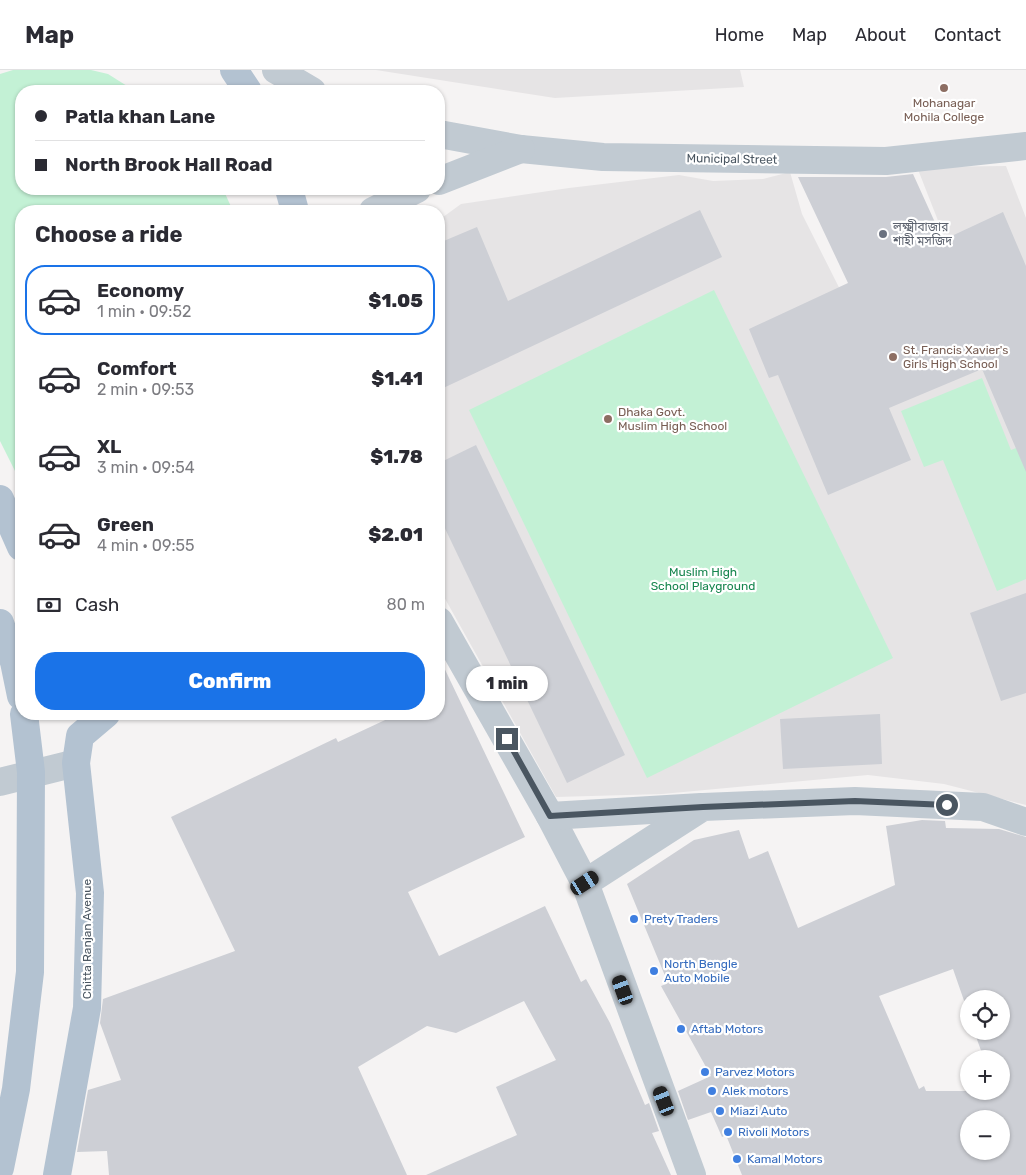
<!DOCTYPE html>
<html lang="en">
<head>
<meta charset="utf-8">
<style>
  :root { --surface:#fff; --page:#f2f2f3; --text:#2b2b33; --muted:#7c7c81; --line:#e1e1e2; --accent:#1a73e8 }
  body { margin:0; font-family:Rubik,"Noto Sans Bengali",sans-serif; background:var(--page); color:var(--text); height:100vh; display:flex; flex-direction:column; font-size:19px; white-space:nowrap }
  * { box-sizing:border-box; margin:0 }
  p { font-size:16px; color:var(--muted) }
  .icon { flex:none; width:28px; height:28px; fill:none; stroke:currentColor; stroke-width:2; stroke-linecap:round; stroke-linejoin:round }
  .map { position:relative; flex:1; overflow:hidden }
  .side { position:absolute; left:15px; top:135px; width:430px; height:515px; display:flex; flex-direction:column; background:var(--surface); border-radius:20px; box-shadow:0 1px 4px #0004 }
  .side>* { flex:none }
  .top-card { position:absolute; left:15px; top:15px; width:430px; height:110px; border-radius:20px; box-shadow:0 1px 4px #0004; display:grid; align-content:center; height:110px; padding:0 20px; background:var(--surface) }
  .tools { position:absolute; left:960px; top:920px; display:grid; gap:10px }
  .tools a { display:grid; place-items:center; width:50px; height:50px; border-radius:50%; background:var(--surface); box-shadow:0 1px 4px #0004; font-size:25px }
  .end { position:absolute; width:22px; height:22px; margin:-11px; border:6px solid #4a5661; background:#fff; box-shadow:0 0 0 2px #fff }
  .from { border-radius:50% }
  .bubble { position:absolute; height:35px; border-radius:18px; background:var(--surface); box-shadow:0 1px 4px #0004; font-size:16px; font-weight:800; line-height:35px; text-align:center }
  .car { position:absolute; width:15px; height:30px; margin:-15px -8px; border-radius:6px; box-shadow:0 0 4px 1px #0007; background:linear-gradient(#222 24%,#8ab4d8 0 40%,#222 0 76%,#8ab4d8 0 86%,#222 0) }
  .top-card b { display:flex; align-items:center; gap:18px; height:48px; font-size:19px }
  .top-card b+b { border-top:1px solid var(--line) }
  .top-card i { width:12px; height:12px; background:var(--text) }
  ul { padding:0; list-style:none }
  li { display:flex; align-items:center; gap:15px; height:70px; margin:0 10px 8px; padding:0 10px; border:2px solid transparent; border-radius:20px }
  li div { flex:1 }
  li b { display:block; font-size:19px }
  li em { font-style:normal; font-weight:800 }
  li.on { border-color:var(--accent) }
  li>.icon { width:45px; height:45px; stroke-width:1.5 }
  h2 { padding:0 20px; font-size:22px; line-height:60px }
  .pay { display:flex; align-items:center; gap:12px; height:55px; padding:0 20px; font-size:19px }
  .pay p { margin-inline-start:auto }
  .cta { display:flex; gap:10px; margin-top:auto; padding:10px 20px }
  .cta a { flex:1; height:58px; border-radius:20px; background:var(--accent); color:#fff; font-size:20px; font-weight:800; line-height:58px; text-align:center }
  header { display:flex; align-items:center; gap:30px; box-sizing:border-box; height:70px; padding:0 25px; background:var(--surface); border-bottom:1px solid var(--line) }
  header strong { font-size:24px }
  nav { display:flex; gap:28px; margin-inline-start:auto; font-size:18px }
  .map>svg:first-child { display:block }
  .education { fill:#e6e4e5 }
  .green { fill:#c3f1d5 }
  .building { fill:#cdcfd5; fill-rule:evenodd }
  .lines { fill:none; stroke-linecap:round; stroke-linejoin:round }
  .minor { stroke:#c1cad2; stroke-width:28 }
  .major { stroke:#b3c2d1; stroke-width:28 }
  .route { stroke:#4a5661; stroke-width:6 }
  .education-dot { fill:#8d6e63; stroke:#fff; stroke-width:2 }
  .worship-dot { fill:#6b7280; stroke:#fff; stroke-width:2 }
  .shop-dot { fill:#3f7fe0; stroke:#fff; stroke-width:2 }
  .labels { text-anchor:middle; stroke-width:4.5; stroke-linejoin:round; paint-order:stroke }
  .education-label { font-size:12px; fill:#785e54; stroke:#fff; text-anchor:start }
  .street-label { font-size:12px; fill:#4a5661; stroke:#fff }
  .worship-label { font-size:12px; fill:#5b616d; stroke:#fff; text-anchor:start }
  .park-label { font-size:12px; fill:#17864f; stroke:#fff }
  .shop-label { font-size:12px; fill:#366cbe; stroke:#fff; text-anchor:start }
</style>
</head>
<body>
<header>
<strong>Map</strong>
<nav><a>Home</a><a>Map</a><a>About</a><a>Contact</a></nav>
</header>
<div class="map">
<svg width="1026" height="1105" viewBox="0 0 1026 1105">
  <rect width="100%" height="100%" fill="#f5f3f3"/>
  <!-- education -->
  <g class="education">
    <path d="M 376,0 L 740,0 L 744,17 L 555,28 Z"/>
    <path d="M 1006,96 L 1026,148 L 1026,735 L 944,714 L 868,705 L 662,724 L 556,727 L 439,518 L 439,150 L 461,134 L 569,118 L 679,105 L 713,111 L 763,109 L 790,102 L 802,144 L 868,275 L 966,222 L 917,97 Z"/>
  </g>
  <!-- green -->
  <g class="green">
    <path d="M 13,0 L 91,0 L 108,4 L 135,21 L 21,21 L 21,119 L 223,119 L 233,141 L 21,141 L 21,413 L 0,371 L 0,4 Z"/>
    <path d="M 714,220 L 893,588 L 647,708 L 469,340 Z"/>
    <path d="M 982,308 L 1011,380 L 1026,374 L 1026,509 L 997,521 L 943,390 L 924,397 L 901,341 Z"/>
  </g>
  <!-- building -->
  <g class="building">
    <path d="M 913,104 L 943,170 L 1003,142 L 1026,196 L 1026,402 L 982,299 L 889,338 L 911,390 L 828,425 L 778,305 L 769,308 L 749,259 L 848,213 L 798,107 L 886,107 Z"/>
    <path d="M 700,140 L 722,187 L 439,320 L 439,173 L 477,157 L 508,231 Z"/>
    <path d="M 476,375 L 625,685 L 567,713 L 439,446 L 439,393 Z"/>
    <path d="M 1026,523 L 1026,623 L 1001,631 L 970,543 Z"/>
    <path d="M 439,587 L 525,767 L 408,822 L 439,886 L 545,836 L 581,912 L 586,909 L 610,953 L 645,1035 L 649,1033 L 659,1061 L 652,1063 L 671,1105 L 426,1105 L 517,1065 L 496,1017 L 556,990 L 524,931 L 456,963 L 427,956 L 358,997 L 407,1105 L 109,1105 L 107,1081 L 77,1082 L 88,1020 L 121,1010 L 100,953 L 103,929 L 235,881 L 171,747 L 336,668 L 338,672 L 398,644 L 439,644 Z"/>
    <path d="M 880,644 L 882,694 L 783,699 L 780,649 Z"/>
    <path d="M 922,750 L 945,751 L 946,758 L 999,759 L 1026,767 L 1026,1105 L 742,1105 L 726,1065 L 722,1067 L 711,1042 L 688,1050 L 678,1021 L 711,1006 L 661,916 L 668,913 L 627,814 L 694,770 L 739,760 L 749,789 L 768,781 L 798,858 L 895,815 L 886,756 ZM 953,899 L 969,945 L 969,929 L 1001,929 L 1001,961 L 974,961 L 984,989 L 1001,989 L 1001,1021 L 926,1021 L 924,1016 L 919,1019 L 879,926 ZM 969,1049 L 1001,1049 L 1001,1081 L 969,1081 Z"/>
  </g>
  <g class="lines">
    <!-- minor -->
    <g class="minor">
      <path d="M 276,0 L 312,21"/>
      <path d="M 439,64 L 521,79 L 603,87 L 886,91 L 1026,76"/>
      <path d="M 439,111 L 521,79"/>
      <path d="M 373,141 L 417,119"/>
      <path d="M 439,551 L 550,746 L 585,813 L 692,1105"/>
      <path d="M 0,712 L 76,693"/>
      <path d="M 550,746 L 701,737"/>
      <path d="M 585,813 L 703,737 L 855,731 L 983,737 L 1026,752"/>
    </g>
    <!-- major -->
    <g class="major">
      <path d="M 234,0 L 248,21"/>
      <path d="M 289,119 L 295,141"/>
      <path d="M 0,429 L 21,477"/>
      <path d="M 0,553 L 14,592 L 21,626"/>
      <path d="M 0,1098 L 16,1019 L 30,902 L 31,702 L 24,644"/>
      <path d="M 57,1105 L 87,938 L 90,823 L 76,693 L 80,666 L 106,644"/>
    </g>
  </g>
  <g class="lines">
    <!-- route -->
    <path class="route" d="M 507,669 L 550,746 L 703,737 L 855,731 L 947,735"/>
  </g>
  <!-- markers -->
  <g class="education-dot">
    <circle cx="944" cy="18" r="5"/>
    <circle cx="893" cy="287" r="5"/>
    <circle cx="608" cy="349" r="5"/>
  </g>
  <circle class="worship-dot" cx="883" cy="164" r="5"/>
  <g class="shop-dot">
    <circle cx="634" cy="849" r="5"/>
    <circle cx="654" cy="901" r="5"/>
    <circle cx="681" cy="959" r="5"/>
    <circle cx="705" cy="1002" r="5"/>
    <circle cx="712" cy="1021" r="5"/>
    <circle cx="720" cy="1041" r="5"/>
    <circle cx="728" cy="1062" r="5"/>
    <circle cx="737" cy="1089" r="5"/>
  </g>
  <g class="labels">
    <!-- education labels -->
    <g class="education-label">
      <text x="944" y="37" text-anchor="middle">Mohanagar<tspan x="944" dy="14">Mohila College</tspan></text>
      <text x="903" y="284">St. Francis Xavier's<tspan x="903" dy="14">Girls High School</tspan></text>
      <text x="618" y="346">Dhaka Govt.<tspan x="618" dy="14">Muslim High School</tspan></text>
    </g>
    <!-- street labels -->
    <g class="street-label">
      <text transform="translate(732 89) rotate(1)" y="4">Municipal Street</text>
      <text transform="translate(87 869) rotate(-90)" y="4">Chitta Ranjan Avenue</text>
    </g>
    <!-- worship labels -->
    <g class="worship-label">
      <text x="893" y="161">লক্ষ্মীবাজার<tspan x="893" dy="14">শাহী মসজিদ</tspan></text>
    </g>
    <!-- park labels -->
    <g class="park-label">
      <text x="703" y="506">Muslim High<tspan x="703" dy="14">School Playground</tspan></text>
    </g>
    <!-- shop labels -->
    <g class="shop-label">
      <text x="644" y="853">Prety Traders</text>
      <text x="664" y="898">North Bengle<tspan x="664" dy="14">Auto Mobile</tspan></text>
      <text x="691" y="963">Aftab Motors</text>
      <text x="715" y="1006">Parvez Motors</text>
      <text x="722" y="1025">Alek motors</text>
      <text x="730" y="1045">Miazi Auto</text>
      <text x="738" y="1066">Rivoli Motors</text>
      <text x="747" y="1093">Kamal Motors</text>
    </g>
  </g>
</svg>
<div class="tools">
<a><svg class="icon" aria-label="locate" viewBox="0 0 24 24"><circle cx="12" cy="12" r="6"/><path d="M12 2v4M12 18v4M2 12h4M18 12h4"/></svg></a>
<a>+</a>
<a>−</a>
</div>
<i class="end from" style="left:947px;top:735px"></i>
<i class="end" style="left:507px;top:669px"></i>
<div class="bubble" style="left:466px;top:596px;width:82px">1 min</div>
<i class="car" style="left:585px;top:813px;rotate:57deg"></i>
<i class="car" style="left:623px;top:920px;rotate:340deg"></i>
<i class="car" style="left:664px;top:1031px;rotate:339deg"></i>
<div class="top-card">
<b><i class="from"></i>Patla khan Lane</b>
<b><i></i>North Brook Hall Road</b>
</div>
<section class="side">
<h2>Choose a ride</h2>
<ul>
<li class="on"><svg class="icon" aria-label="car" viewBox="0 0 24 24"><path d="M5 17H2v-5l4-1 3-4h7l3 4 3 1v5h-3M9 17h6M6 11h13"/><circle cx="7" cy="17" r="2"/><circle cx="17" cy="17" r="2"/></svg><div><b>Economy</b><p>1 min · 09:52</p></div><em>$1.05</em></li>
<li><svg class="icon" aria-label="car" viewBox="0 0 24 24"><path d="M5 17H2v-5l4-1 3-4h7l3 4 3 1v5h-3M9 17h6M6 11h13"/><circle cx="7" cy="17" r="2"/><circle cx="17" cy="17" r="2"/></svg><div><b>Comfort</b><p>2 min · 09:53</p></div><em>$1.41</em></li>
<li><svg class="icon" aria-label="car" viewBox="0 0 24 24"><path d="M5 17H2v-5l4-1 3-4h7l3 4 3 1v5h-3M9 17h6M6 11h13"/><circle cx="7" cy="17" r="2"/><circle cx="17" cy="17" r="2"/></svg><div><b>XL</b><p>3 min · 09:54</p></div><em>$1.78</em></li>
<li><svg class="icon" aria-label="car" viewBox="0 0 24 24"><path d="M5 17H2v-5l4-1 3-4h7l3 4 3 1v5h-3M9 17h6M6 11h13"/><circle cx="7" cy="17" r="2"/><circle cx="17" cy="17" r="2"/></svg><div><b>Green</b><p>4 min · 09:55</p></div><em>$2.01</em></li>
</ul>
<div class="pay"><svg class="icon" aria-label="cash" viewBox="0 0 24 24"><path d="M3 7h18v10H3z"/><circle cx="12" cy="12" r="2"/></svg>Cash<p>80 m</p></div>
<div class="cta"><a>Confirm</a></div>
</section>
</div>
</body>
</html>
